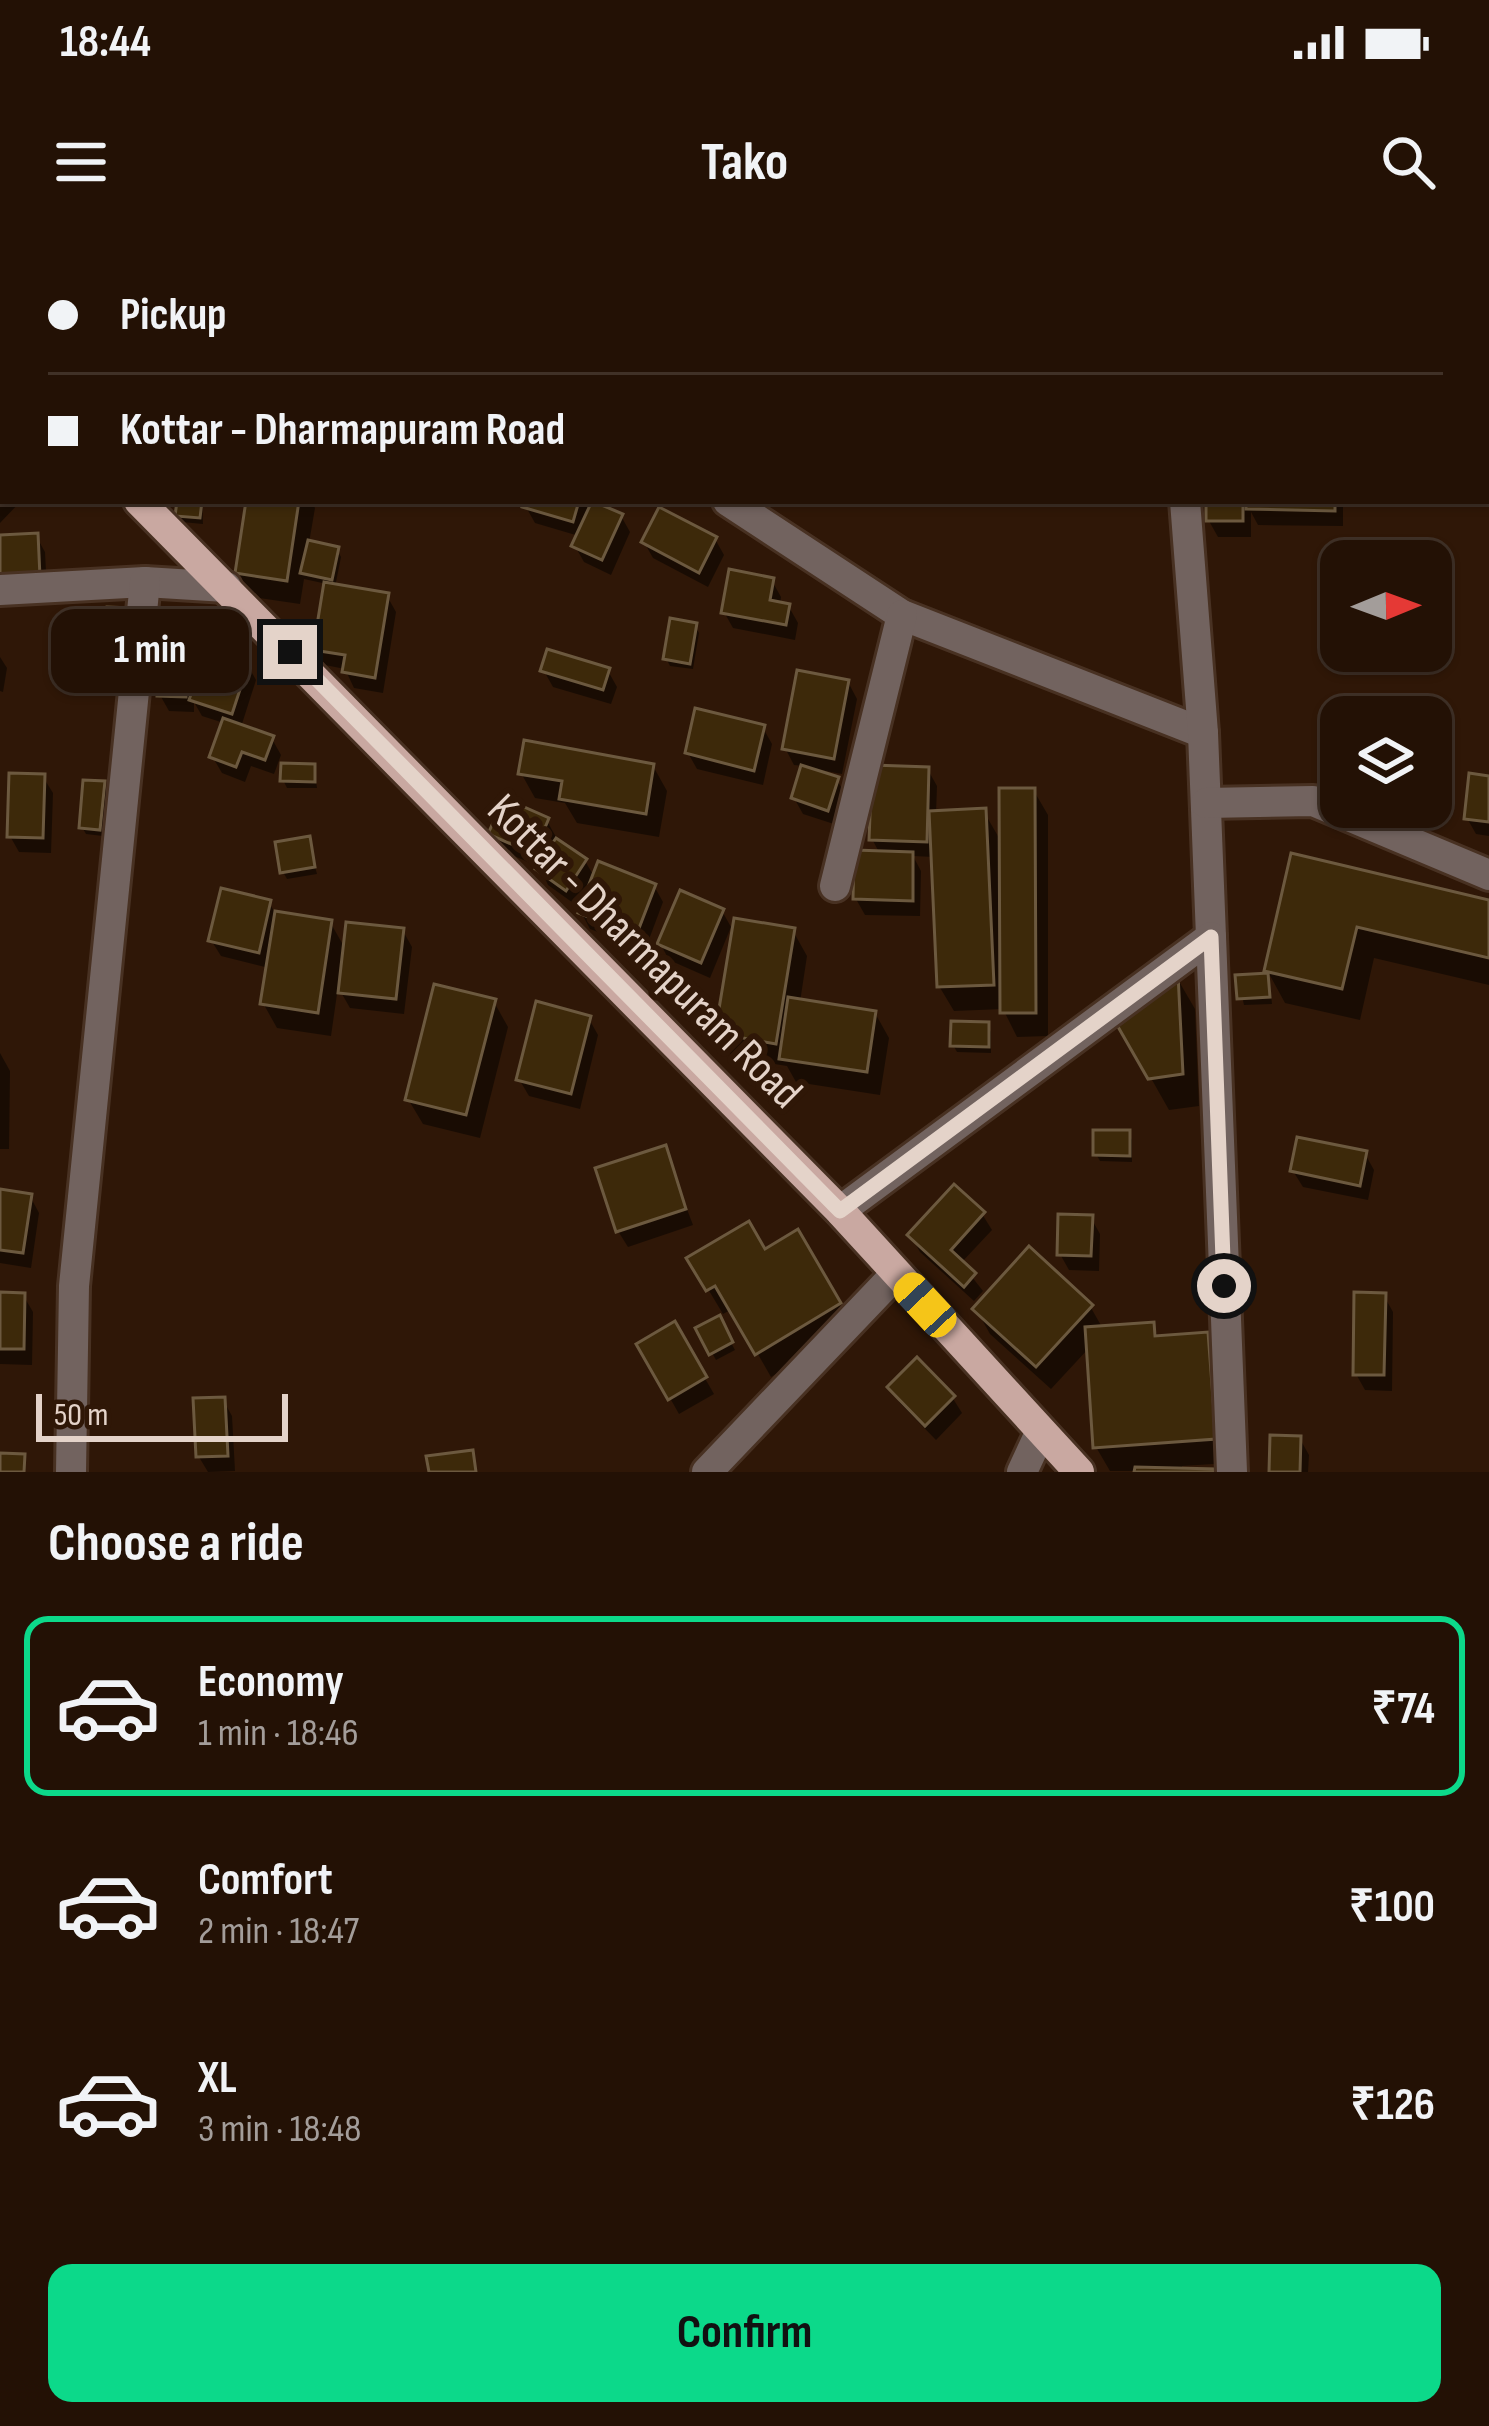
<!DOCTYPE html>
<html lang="en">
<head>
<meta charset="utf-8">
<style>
  :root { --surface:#231105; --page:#2f1f13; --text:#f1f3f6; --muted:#a39d9a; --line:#403127; --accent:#0cd98a }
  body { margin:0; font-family:"Sofia Sans Condensed",sans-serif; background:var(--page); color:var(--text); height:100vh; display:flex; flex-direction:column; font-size:45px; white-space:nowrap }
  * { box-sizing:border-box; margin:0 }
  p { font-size:39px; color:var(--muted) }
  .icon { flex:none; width:66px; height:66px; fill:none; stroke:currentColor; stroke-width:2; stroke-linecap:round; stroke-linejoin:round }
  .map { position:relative; height:1232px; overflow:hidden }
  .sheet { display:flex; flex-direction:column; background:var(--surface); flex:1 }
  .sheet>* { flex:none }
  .hud { position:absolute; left:0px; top:0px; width:1491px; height:264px; box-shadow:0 3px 9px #0004,0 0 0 3px var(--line); display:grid; align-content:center; height:264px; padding:0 48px; background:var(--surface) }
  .needle { width:78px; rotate:89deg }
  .fabs { position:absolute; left:1320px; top:300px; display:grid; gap:24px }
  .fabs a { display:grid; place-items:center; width:132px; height:132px; border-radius:24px; background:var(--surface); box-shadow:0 3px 9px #0004,0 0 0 3px var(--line); font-size:60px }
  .scale { position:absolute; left:36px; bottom:30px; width:252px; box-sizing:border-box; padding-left:12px; border:6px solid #e4d3c9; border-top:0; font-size:33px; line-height:42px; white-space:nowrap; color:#e4d3c9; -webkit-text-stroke:9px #2f1707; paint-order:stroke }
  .end { position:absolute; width:54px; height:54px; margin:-27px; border:15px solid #e4d3c9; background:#111; box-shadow:0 0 0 6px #111 }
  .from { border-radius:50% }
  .bubble { position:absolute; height:84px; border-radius:24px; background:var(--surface); box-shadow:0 3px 9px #0004,0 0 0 3px var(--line); font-size:39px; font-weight:700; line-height:84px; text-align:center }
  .car { position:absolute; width:36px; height:72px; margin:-36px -18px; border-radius:15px; box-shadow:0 0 9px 3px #0007; background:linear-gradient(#f5c518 24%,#345 0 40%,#f5c518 0 76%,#345 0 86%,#f5c518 0) }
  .hud b { display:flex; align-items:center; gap:42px; height:114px; font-size:45px }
  .hud b+b { border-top:3px solid var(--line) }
  .hud i { width:30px; height:30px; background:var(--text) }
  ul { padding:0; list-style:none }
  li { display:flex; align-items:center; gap:36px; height:180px; margin:0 24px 18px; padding:0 24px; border:6px solid transparent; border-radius:24px }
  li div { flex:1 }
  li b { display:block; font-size:45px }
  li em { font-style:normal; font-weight:700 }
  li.on { border-color:var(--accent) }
  li>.icon { width:108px; height:108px; stroke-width:1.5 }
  h2 { padding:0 48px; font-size:54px; line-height:144px }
  .action { display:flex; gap:24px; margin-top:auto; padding:24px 48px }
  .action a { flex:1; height:138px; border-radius:24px; background:var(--accent); color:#111; font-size:48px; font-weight:700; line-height:138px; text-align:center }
  .status { display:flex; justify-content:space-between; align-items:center; height:84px; padding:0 60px; background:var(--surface); direction:ltr }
  .status svg { height:33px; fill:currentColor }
  header { display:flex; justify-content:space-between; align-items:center; height:156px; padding:0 48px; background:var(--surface); font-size:54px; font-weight:700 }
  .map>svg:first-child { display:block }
  .shadow { fill:#0007 }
  .building { fill:#3d290a; stroke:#6c593f; stroke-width:3 }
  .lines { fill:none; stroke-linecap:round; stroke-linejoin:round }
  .minor-casing { stroke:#483122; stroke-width:36 }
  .major-casing { stroke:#483122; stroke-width:36 }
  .minor { stroke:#72635f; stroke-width:30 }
  .major { stroke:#c9a8a1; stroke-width:30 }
  .route { stroke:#e4d3c9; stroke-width:15 }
  .labels { text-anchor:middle; stroke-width:12; stroke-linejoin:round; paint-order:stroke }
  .street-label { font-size:45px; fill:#e4d3c9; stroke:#2f1707 }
</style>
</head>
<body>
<div class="status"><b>18:44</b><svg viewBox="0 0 49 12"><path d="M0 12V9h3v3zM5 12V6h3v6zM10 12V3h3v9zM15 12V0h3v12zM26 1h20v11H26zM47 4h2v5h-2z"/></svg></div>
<header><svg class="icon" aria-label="menu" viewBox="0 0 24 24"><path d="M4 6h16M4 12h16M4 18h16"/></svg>Tako<svg class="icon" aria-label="search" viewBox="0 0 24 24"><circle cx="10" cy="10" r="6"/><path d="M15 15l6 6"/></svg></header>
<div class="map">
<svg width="1489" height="1232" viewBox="0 0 1489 1232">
  <rect width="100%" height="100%" fill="#2f1707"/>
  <!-- shadow -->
  <g class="shadow">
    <path d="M 0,0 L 163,0 L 3,3 L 3,35 Z"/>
    <path d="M 0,228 L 3,261 L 21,261 L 0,283 Z"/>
    <path d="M 180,261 L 202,261 L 203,284 L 182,282 L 178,275 Z"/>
    <path d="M 230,261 L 311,261 L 315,268 L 309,303 L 337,310 L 341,317 L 335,347 L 387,356 L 396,372 L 383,453 L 354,448 L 345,429 L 325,425 L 316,409 L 327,344 L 304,339 L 300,364 L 252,357 L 238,332 L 248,266 Z"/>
    <path d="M 527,261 L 591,261 L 621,276 L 630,292 L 611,335 L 584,322 L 575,306 L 579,296 L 535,283 L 526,267 Z"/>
    <path d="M 1209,261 L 1343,261 L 1343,286 L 1258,285 L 1251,272 L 1251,297 L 1218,297 L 1209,281 Z"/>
    <path d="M 36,296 L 45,312 L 47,352 L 0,298 Z"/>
    <path d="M 715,299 L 724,315 L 708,347 L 653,318 L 644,302 Z"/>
    <path d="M 772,341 L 781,357 L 780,365 L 789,367 L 798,383 L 795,400 L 733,388 L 724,372 Z"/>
    <path d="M 110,370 L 136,449 L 115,448 L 106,431 Z"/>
    <path d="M 695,386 L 699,393 L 693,429 L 670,426 L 666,418 Z"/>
    <path d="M 186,405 L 195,421 L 194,451 L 247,424 L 256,440 L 241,487 L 272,499 L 281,515 L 274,534 L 251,526 L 245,542 L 222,533 L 212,516 L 224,483 L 202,476 L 194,462 L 194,472 L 169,471 L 160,455 Z"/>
    <path d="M 0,417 L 7,428 L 3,452 L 0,451 Z"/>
    <path d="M 544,431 L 608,431 L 617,447 L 611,464 L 553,447 Z"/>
    <path d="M 848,442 L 857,459 L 842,534 L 820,530 L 819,534 L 837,540 L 846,556 L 837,585 L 803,574 L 794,558 L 804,526 L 794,525 L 785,508 Z"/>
    <path d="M 763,488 L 772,504 L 763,545 L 697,529 L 688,513 Z"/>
    <path d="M 653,526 L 667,551 L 659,597 L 577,583 L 565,563 L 535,558 L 521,533 Z"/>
    <path d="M 314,527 L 317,548 L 287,548 L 283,540 Z"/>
    <path d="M 928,530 L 937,546 L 936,574 L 984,572 L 1002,603 L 1034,551 L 1048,575 L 1048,796 L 1017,797 L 1003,769 L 954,771 L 939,746 L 934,617 L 913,616 L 921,631 L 920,676 L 865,675 L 856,659 L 880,614 L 872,599 Z"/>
    <path d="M 43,537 L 53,553 L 51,613 L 19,612 L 10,596 Z"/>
    <path d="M 1489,539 L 1489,596 L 1476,594 L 1467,578 Z"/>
    <path d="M 103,544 L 107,551 L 103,596 L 86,594 L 82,587 Z"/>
    <path d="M 547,581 L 556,597 L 555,601 L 585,621 L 595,638 L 654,646 L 663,662 L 645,710 L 590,689 L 581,672 L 588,646 L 576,665 L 548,645 L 540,627 L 500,610 L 491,594 Z"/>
    <path d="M 308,600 L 317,634 L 287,639 L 283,632 Z"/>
    <path d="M 1293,617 L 1489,663 L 1489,745 L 1374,718 L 1360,780 L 1285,763 L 1267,730 Z"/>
    <path d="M 269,663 L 276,674 L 330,682 L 346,710 L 403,691 L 412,707 L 404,774 L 350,768 L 338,747 L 331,796 L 277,788 L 263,763 L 269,728 L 221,716 L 211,700 Z"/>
    <path d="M 722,671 L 731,687 L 710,738 L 669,720 L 660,703 Z"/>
    <path d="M 793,691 L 807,716 L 800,762 L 875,773 L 889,798 L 880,855 L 796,842 L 787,826 L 732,817 L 718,793 Z"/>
    <path d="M 1269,736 L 1272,764 L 1244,765 L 1238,738 Z"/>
    <path d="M 1177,738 L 1195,769 L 1199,866 L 1169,870 L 1121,785 Z"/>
    <path d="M 494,762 L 508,787 L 480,898 L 423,884 L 408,859 Z"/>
    <path d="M 589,779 L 598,795 L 580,869 L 529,856 L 519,839 Z"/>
    <path d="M 987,785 L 991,792 L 991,813 L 957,812 L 953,805 Z"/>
    <path d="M 0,813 L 10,831 L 9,909 L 0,909 Z"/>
    <path d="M 1128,893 L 1132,900 L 1132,922 L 1100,921 L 1096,914 Z"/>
    <path d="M 664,909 L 693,985 L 628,1007 L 618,991 Z"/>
    <path d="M 1365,914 L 1374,930 L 1368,960 L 1303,947 L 1293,931 Z"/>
    <path d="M 0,952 L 30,956 L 39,973 L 31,1028 L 0,1023 Z"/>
    <path d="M 982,974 L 992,990 L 961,1023 L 983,1051 L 974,1061 L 920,1012 L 911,996 Z"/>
    <path d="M 1091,978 L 1100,994 L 1099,1031 L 1069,1030 L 1060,1014 Z"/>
    <path d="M 797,993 L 853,1088 L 771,1137 L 732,1069 L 723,1074 L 690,1019 L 764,1013 Z"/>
    <path d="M 0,1055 L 23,1055 L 33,1072 L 32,1125 L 0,1124 Z"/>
    <path d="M 1384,1056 L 1393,1072 L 1392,1151 L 1365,1150 L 1356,1134 Z"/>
    <path d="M 1090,1066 L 1103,1089 L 1152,1086 L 1160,1099 L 1207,1095 L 1221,1120 L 1228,1223 L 1182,1226 L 1182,1231 L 1110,1231 L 1096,1207 L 1089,1108 L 1051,1149 L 990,1094 L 976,1069 Z"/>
    <path d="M 718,1079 L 735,1110 L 716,1120 L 699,1089 Z"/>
    <path d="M 674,1085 L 714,1154 L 679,1174 L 640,1105 Z"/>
    <path d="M 891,1147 L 952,1157 L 962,1173 L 936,1200 L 900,1163 Z"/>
    <path d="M 223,1160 L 232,1176 L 235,1231 L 208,1232 L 199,1217 Z"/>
    <path d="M 1300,1199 L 1309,1215 L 1308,1232 L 1272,1232 Z"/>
  </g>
  <!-- building -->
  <g class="building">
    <path d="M 0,0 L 52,0 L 3,3 L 3,15 Z"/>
    <path d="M 63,0 L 150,0 L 149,3 Z"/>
    <path d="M 177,261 L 202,261 L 200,278 L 175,276 Z"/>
    <path d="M 246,261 L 299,261 L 287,341 L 235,333 Z"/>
    <path d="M 524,261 L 579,261 L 573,282 L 522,267 Z"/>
    <path d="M 592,261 L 623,274 L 602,320 L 571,306 Z"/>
    <rect x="1206" y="261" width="37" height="20"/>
    <path d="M 1246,261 L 1335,261 L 1335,271 L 1246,269 Z"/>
    <path d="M 659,267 L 717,297 L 699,333 L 641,302 Z"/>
    <path d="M 38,293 L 40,337 L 0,339 L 0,295 Z"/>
    <path d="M 308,300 L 339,307 L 332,340 L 300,333 Z"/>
    <path d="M 729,329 L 774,338 L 770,360 L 790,364 L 786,385 L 721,373 Z"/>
    <path d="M 324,342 L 389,353 L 375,438 L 342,432 L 345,415 L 313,410 Z"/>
    <path d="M 107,367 L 132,368 L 128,433 L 103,432 Z"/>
    <path d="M 670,378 L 697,383 L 690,424 L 663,419 Z"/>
    <path d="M 159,401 L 187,402 L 186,457 L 157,456 Z"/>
    <path d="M 207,408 L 249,422 L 232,474 L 189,460 Z"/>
    <path d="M 547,409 L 610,428 L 603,450 L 540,431 Z"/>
    <path d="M 797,430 L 849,440 L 834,519 L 782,509 Z"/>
    <path d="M 695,468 L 765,485 L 754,531 L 685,513 Z"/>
    <path d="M 223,478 L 274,496 L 265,520 L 242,512 L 236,527 L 209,517 Z"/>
    <path d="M 524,500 L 654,524 L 646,574 L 559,559 L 562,541 L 518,534 Z"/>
    <path d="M 281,523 L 315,524 L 315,542 L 280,541 Z"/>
    <path d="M 801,525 L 839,537 L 828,571 L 791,558 Z"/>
    <path d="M 872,525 L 929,527 L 927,602 L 869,600 Z"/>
    <path d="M 9,533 L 45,534 L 43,598 L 7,597 Z"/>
    <path d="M 1469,533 L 1489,536 L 1489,582 L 1464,579 Z"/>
    <path d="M 83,540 L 105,541 L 100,590 L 79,588 Z"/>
    <path d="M 999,548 L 1035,548 L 1036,773 L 1000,773 Z"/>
    <path d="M 504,558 L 549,578 L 534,614 L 488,594 Z"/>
    <path d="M 986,568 L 994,745 L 937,747 L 929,571 Z"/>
    <path d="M 310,596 L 315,627 L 280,633 L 275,602 Z"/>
    <path d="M 556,598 L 587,619 L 566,651 L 535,629 Z"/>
    <path d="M 854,610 L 913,612 L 913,661 L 853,659 Z"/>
    <path d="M 1291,613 L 1489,660 L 1489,718 L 1357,687 L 1342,749 L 1264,731 Z"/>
    <path d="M 598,621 L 656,644 L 636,696 L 578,673 Z"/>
    <path d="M 221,648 L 271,660 L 259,713 L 208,701 Z"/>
    <path d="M 680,650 L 724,669 L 701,723 L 657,704 Z"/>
    <path d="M 275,671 L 332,680 L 318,773 L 260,764 Z"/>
    <path d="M 734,678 L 795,688 L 776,804 L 715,793 Z"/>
    <path d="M 346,682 L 404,688 L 396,759 L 338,753 Z"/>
    <path d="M 1268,733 L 1270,757 L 1237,759 L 1235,735 Z"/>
    <path d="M 1178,734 L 1183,834 L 1148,839 L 1117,785 Z"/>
    <path d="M 434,744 L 496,759 L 466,875 L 405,860 Z"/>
    <path d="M 788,757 L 876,771 L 867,832 L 779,819 Z"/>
    <path d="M 536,761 L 591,776 L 571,854 L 516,840 Z"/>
    <path d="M 951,781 L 989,782 L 989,807 L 950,806 Z"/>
    <path d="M 1093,890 L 1130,890 L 1130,916 L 1093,915 Z"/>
    <path d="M 1297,897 L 1367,911 L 1360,946 L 1290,931 Z"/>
    <path d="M 666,905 L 686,969 L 616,992 L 595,928 Z"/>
    <path d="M 954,944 L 985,972 L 951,1010 L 976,1033 L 964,1047 L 907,995 Z"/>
    <path d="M 0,949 L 32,954 L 23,1013 L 0,1010 Z"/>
    <path d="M 1058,974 L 1093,975 L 1091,1016 L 1057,1015 Z"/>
    <path d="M 749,981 L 765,1009 L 798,989 L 841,1063 L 755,1115 L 715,1046 L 706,1051 L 686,1018 Z"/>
    <path d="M 1029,1006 L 1093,1065 L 1036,1127 L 972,1069 Z"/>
    <path d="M 0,1052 L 25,1053 L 24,1109 L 0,1109 Z"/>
    <path d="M 1354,1052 L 1386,1053 L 1384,1135 L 1353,1135 Z"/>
    <path d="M 720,1075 L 733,1102 L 709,1115 L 695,1088 Z"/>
    <path d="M 675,1081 L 707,1137 L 668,1160 L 636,1104 Z"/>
    <path d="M 1154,1082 L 1155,1096 L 1208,1092 L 1216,1199 L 1093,1208 L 1085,1087 Z"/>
    <path d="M 917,1117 L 955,1156 L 925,1186 L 887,1147 Z"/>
    <path d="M 225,1157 L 228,1216 L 196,1217 L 193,1158 Z"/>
    <path d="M 1270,1195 L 1301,1196 L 1300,1232 L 1269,1232 Z"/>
    <path d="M 473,1210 L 476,1232 L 429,1232 L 426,1216 Z"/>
    <path d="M 0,1213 L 25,1214 L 24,1232 L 0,1232 Z"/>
    <path d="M 1135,1227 L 1216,1229 L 1216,1232 L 1134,1232 Z"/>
  </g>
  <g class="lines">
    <defs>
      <g id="minor">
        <path d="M 329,0 L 334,3"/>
        <path d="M 1164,0 L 1164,3"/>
        <path d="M 184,3 L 185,0"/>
        <path d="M 728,261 L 902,375 L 1203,493"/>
        <path d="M 1185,261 L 1203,493 L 1232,1232"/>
        <path d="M 0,350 L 145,342 L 226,347"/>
        <path d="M 1206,563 L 1313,561 L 1489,635"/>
        <path d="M 835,646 L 902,375"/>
        <path d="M 840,971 L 1211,697"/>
        <path d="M 71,1232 L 74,1046 L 145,342"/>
        <path d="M 707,1232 L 896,1034"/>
        <path d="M 1022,1232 L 1041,1191"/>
      </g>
      <g id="major">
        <path d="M 0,89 L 3,92"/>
        <path d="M 139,261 L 840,971 L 1079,1232"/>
      </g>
    </defs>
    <!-- minor casing -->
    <use href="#minor" class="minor-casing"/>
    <!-- major casing -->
    <use href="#major" class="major-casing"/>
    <!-- minor -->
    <use href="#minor" class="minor"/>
    <!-- major -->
    <use href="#major" class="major"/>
  </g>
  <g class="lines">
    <!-- route -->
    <path class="route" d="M 290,412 L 840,971 L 1211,697 L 1224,1046"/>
  </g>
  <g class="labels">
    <!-- street labels -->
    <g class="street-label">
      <text transform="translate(646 710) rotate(45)" y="16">Kottar - Dharmapuram Road</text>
    </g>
  </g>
</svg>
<div class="fabs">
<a><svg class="needle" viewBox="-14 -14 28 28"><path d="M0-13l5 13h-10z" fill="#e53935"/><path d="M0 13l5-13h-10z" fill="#a39d9a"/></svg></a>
<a><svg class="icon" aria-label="layers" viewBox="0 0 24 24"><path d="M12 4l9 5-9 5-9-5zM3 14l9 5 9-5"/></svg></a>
</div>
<div class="scale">50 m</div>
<i class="end from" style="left:1224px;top:1046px"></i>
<i class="end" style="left:290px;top:412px"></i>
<div class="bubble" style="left:51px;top:369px;width:198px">1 min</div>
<i class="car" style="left:925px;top:1065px;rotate:317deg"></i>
<div class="hud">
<b><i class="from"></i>Pickup</b>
<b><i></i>Kottar - Dharmapuram Road</b>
</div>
</div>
<section class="sheet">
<h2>Choose a ride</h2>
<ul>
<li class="on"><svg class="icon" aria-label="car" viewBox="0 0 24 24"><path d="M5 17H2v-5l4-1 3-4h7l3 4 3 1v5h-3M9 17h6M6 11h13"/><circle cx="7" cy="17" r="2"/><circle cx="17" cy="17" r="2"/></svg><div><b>Economy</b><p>1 min · 18:46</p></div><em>₹74</em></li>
<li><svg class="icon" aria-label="car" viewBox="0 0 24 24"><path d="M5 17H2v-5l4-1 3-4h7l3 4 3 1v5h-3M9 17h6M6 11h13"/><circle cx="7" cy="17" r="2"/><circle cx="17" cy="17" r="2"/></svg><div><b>Comfort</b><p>2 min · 18:47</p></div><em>₹100</em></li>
<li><svg class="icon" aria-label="car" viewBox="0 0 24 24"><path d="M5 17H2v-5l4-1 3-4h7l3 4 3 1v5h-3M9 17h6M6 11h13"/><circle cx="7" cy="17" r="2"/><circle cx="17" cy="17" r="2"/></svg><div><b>XL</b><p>3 min · 18:48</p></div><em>₹126</em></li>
</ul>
<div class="action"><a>Confirm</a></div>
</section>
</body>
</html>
